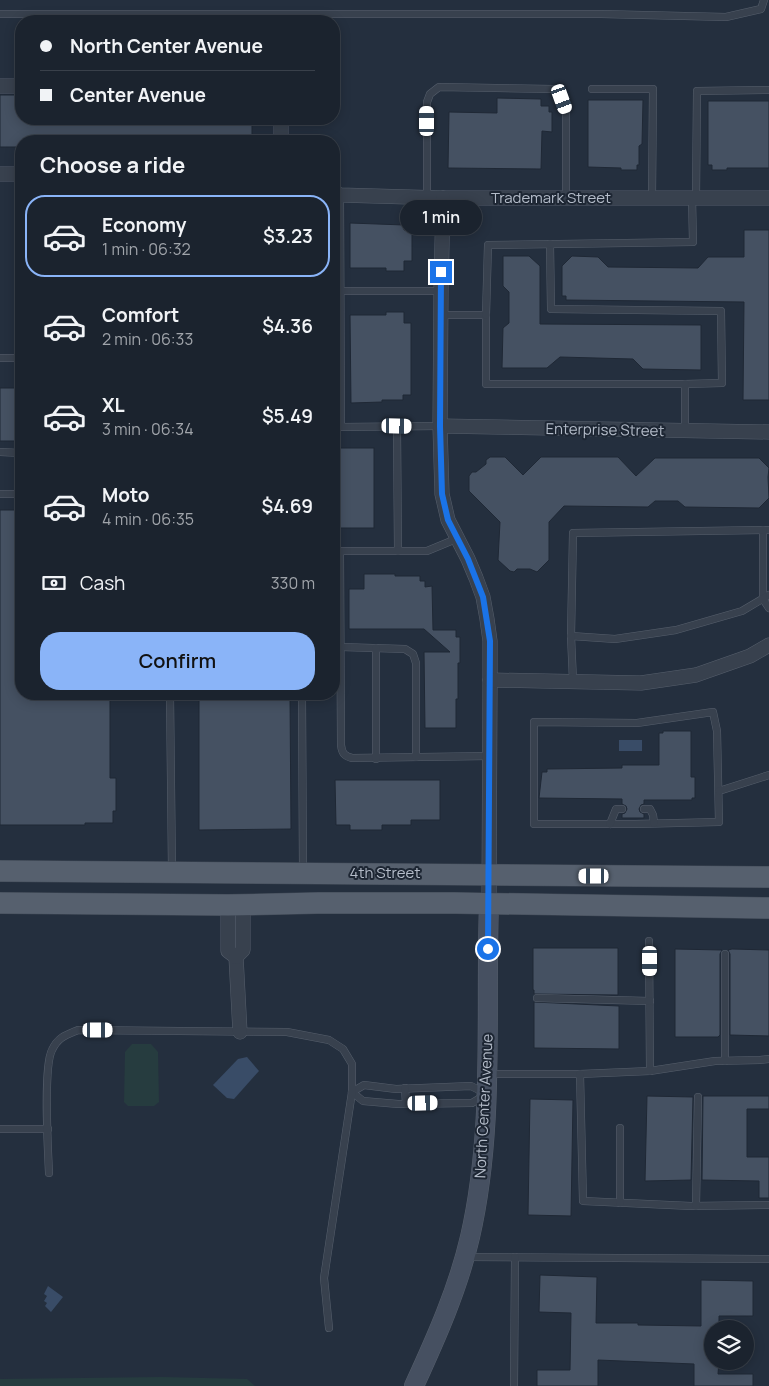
<!DOCTYPE html>
<html lang="en">
<head>
<meta charset="utf-8">
<style>
  :root { --surface:#1b232e; --page:#242b36; --text:#f1f3f6; --muted:#a0a4aa; --line:#39404a; --accent:#8ab4f8 }
  body { margin:0; font-family:Manrope,sans-serif; background:var(--page); color:var(--text); height:100vh; display:flex; flex-direction:column; font-size:19px; white-space:nowrap }
  * { box-sizing:border-box; margin:0 }
  p { font-size:16px; color:var(--muted) }
  .icon { flex:none; width:28px; height:28px; fill:none; stroke:currentColor; stroke-width:2; stroke-linecap:round; stroke-linejoin:round }
  .map { position:relative; flex:1; overflow:hidden }
  .side { position:absolute; left:15px; top:135px; width:325px; height:565px; display:flex; flex-direction:column; background:var(--surface); border-radius:20px; box-shadow:0 2px 12px #0003,0 0 0 1px var(--line) }
  .side>* { flex:none }
  .top-card { position:absolute; left:15px; top:15px; width:325px; height:110px; border-radius:20px; box-shadow:0 2px 12px #0003,0 0 0 1px var(--line); display:grid; align-content:center; height:110px; padding:0 25px; background:var(--surface) }
  .fabs { position:absolute; left:704px; top:1320px; display:grid; gap:10px }
  .fabs a { display:grid; place-items:center; width:50px; height:50px; border-radius:50%; background:var(--surface); box-shadow:0 2px 12px #0003,0 0 0 1px var(--line); font-size:25px }
  .end { position:absolute; width:22px; height:22px; margin:-11px; border:6px solid #1a73e8; background:#fff; box-shadow:0 0 0 2px #fff }
  .from { border-radius:50% }
  .bubble { position:absolute; height:35px; border-radius:18px; background:var(--surface); box-shadow:0 2px 12px #0003,0 0 0 1px var(--line); font-size:16px; font-weight:600; line-height:35px; text-align:center }
  .car { position:absolute; width:15px; height:30px; margin:-15px -8px; border-radius:6px; box-shadow:0 0 4px 1px #0007; background:linear-gradient(#fff 24%,#345 0 40%,#fff 0 76%,#345 0 86%,#fff 0) }
  .top-card b { display:flex; align-items:center; gap:18px; height:48px; font-size:19px }
  .top-card b+b { border-top:1px solid var(--line) }
  .top-card i { width:12px; height:12px; background:var(--text) }
  ul { padding:0; list-style:none }
  li { display:flex; align-items:center; gap:15px; height:82px; margin:0 10px 8px; padding:0 15px; border:2px solid transparent; border-radius:20px }
  li div { flex:1 }
  li b { display:block; font-size:19px }
  li em { font-style:normal; font-weight:600 }
  li.active { border-color:var(--accent) }
  li>.icon { width:45px; height:45px; stroke-width:1.5 }
  h2 { padding:0 25px; font-size:22px; line-height:60px }
  .pay { display:flex; align-items:center; gap:12px; height:55px; padding:0 25px; font-size:19px }
  .pay p { margin-inline-start:auto }
  .primary-button { display:flex; gap:10px; margin-top:auto; padding:10px 25px }
  .primary-button a { flex:1; height:58px; border-radius:20px; background:var(--accent); color:#111; font-size:20px; font-weight:600; line-height:58px; text-align:center }
  .map>svg:first-child { display:block }
  .green { fill:#263c3f }
  .water { fill:#394c67 }
  .building { fill:#455162; stroke:#1f2835 }
  .lines { fill:none; stroke-linecap:round; stroke-linejoin:round }
  .lane-casing { stroke:#565f6c; stroke-width:8 }
  .street-casing { stroke:#565f6c; stroke-width:15 }
  .secondary-casing { stroke:#565f6c; stroke-width:20 }
  .primary-casing { stroke:#414a57; stroke-width:22 }
  .lane { stroke:#38414e; stroke-width:7 }
  .street { stroke:#38414e; stroke-width:14 }
  .secondary { stroke:#465061; stroke-width:19 }
  .primary { stroke:#56606e; stroke-width:21 }
  .route { stroke:#1a73e8; stroke-width:6 }
  .labels { text-anchor:middle; stroke-width:4; stroke-linejoin:round; paint-order:stroke }
  .street-label { font-size:15px; fill:#b4bcc9; stroke:#1d2633 }
</style>
</head>
<body>
<div class="map">
<svg width="769" height="1386" viewBox="0 0 769 1386">
  <rect width="100%" height="100%" fill="#242f3e"/>
  <!-- green -->
  <g class="green">
    <path d="M 132,1044 L 151,1044 L 158,1052 L 159,1102 L 154,1106 L 128,1106 L 124,1102 L 125,1052 Z"/>
    <path d="M 162,1377 L 247,1379 L 255,1386 L 0,1386 L 0,1379 Z"/>
  </g>
  <!-- water -->
  <g class="water">
    <rect x="619" y="740" width="23" height="11"/>
    <path d="M 247,1057 L 259,1071 L 234,1099 L 227,1098 L 213,1085 L 238,1059 Z"/>
    <path d="M 48,1286 L 63,1297 L 51,1312 L 45,1306 L 47,1303 L 44,1301 L 47,1296 L 44,1294 Z"/>
  </g>
  <!-- building -->
  <g class="building">
    <path d="M 0,95 L 21,95 L 21,119 L 252,119 L 252,141 L 21,141 L 21,147 L 0,147 Z"/>
    <path d="M 497,98 L 541,99 L 541,106 L 549,106 L 549,112 L 552,112 L 552,132 L 542,131 L 541,169 L 448,168 L 449,112 L 497,113 Z"/>
    <path d="M 588,100 L 643,100 L 642,144 L 639,146 L 639,165 L 637,165 L 637,170 L 621,170 L 621,168 L 588,167 Z"/>
    <path d="M 708,101 L 769,101 L 769,168 L 727,168 L 727,170 L 712,170 L 712,165 L 708,165 Z"/>
    <path d="M 350,223 L 404,225 L 404,230 L 412,230 L 412,261 L 404,261 L 404,271 L 386,271 L 386,268 L 350,268 Z"/>
    <path d="M 744,230 L 769,230 L 769,400 L 743,400 L 744,302 L 566,300 L 566,296 L 562,296 L 562,266 L 572,256 L 598,257 L 608,267 L 698,268 L 708,257 L 744,257 Z"/>
    <path d="M 503,256 L 529,256 L 540,266 L 540,324 L 701,325 L 701,370 L 643,369 L 633,359 L 560,357 L 547,368 L 502,368 L 503,328 L 509,323 L 509,292 L 503,286 Z"/>
    <path d="M 386,312 L 404,312 L 404,323 L 411,323 L 411,395 L 403,395 L 403,400 L 382,400 L 382,402 L 351,403 L 350,315 L 386,315 Z"/>
    <rect x="0" y="388" width="21" height="53"/>
    <rect x="334" y="448" width="40" height="80"/>
    <path d="M 490,457 L 505,457 L 523,475 L 541,457 L 618,457 L 636,476 L 655,458 L 759,458 L 769,468 L 768,477 L 769,498 L 759,508 L 685,507 L 678,501 L 655,501 L 648,507 L 564,506 L 549,522 L 549,560 L 537,572 L 530,569 L 517,569 L 514,572 L 510,571 L 498,560 L 500,522 L 469,491 L 469,476 L 472,472 L 476,472 L 486,464 L 486,460 Z"/>
    <path d="M 0,510 L 21,510 L 21,694 L 110,694 L 110,778 L 116,778 L 116,811 L 113,811 L 113,823 L 85,823 L 85,825 L 0,825 Z"/>
    <path d="M 364,574 L 395,574 L 395,576 L 420,576 L 420,581 L 425,581 L 425,587 L 432,586 L 433,630 L 456,630 L 456,637 L 460,637 L 460,663 L 458,663 L 458,699 L 456,699 L 456,728 L 425,728 L 424,652 L 450,652 L 424,629 L 349,629 L 349,589 L 364,589 Z"/>
    <path d="M 199,694 L 290,694 L 291,829 L 199,830 Z"/>
    <path d="M 663,731 L 691,731 L 691,777 L 695,777 L 695,798 L 692,798 L 692,800 L 644,800 L 644,804 L 641,805 L 639,809 L 640,812 L 644,814 L 644,818 L 622,818 L 622,814 L 625,813 L 627,809 L 626,806 L 622,804 L 622,799 L 539,798 L 542,772 L 547,772 L 547,769 L 622,768 L 622,765 L 659,765 L 659,733 L 663,733 Z"/>
    <path d="M 335,780 L 440,780 L 440,820 L 411,820 L 411,825 L 382,825 L 382,830 L 350,830 L 350,825 L 336,825 Z"/>
    <path d="M 533,948 L 618,948 L 618,995 L 534,994 L 534,990 L 533,990 Z"/>
    <path d="M 675,949 L 722,950 L 720,954 L 720,1035 L 718,1037 L 675,1037 Z"/>
    <path d="M 732,949 L 769,950 L 769,1036 L 730,1035 L 730,954 L 728,950 Z"/>
    <path d="M 534,1002 L 619,1006 L 619,1049 L 534,1048 Z"/>
    <path d="M 647,1096 L 693,1097 L 691,1180 L 645,1181 Z"/>
    <path d="M 703,1096 L 769,1096 L 769,1109 L 747,1109 L 747,1157 L 769,1157 L 769,1198 L 759,1198 L 759,1181 L 702,1180 Z"/>
    <path d="M 530,1099 L 573,1100 L 571,1216 L 528,1215 Z"/>
    <path d="M 540,1275 L 597,1277 L 596,1323 L 638,1323 L 638,1325 L 701,1326 L 701,1280 L 753,1281 L 753,1316 L 719,1316 L 719,1329 L 712,1329 L 712,1361 L 719,1361 L 718,1374 L 753,1374 L 753,1386 L 694,1386 L 694,1364 L 598,1360 L 598,1386 L 537,1386 L 537,1370 L 570,1370 L 571,1313 L 539,1312 Z"/>
  </g>
  <g class="lines">
    <defs>
      <g id="lane">
        <path d="M 0,14 L 601,14 L 726,17 L 761,9 L 764,0"/>
        <path d="M 592,89 L 653,89 L 652,198"/>
        <path d="M 340,195 L 341,427 L 440,426"/>
        <path d="M 427,198 L 427,102 L 430,94 L 439,87 L 553,89 L 562,99 L 566,112 L 566,197"/>
        <path d="M 696,198 L 697,91 L 769,90"/>
        <path d="M 550,244 L 551,309 L 721,311 L 722,383 L 685,384"/>
        <path d="M 341,291 L 441,291"/>
        <path d="M 441,315 L 486,315 L 486,384 L 685,384 L 685,431"/>
        <path d="M 486,315 L 488,245 L 693,242 L 692,198"/>
        <path d="M 0,358 L 21,358"/>
        <path d="M 397,426 L 398,551"/>
        <path d="M 0,452 L 21,453"/>
        <path d="M 0,494 L 21,494"/>
        <path d="M 763,530 L 763,599 L 769,608"/>
        <path d="M 456,539 L 427,551 L 340,551 L 341,745 C 342,753 344,756 352,758 L 490,756"/>
        <path d="M 571,636 L 615,639 L 676,630 L 742,611 L 769,595"/>
        <path d="M 341,647 L 405,649 L 413,654 L 416,663 L 416,757"/>
        <path d="M 376,648 L 376,759"/>
        <path d="M 573,681 L 571,636 L 573,533 L 769,530"/>
        <path d="M 170,694 L 172,871"/>
        <path d="M 302,694 L 303,872"/>
        <path d="M 713,712 L 717,731 L 719,822 L 635,824 L 534,824 L 534,722 L 637,723 Z"/>
        <path d="M 719,791 L 769,775"/>
        <path d="M 644,809 L 650,809 L 653,815 L 654,823"/>
        <path d="M 610,824 L 616,809 L 622,809"/>
        <path d="M 649,941 L 650,1071"/>
        <path d="M 725,954 L 725,1061"/>
        <path d="M 537,998 L 650,1001"/>
        <path d="M 488,1074 L 580,1074 L 650,1071 L 715,1061 L 760,1060 L 769,1059"/>
        <path d="M 580,1074 L 583,1201 L 691,1206 L 769,1205"/>
        <path d="M 364,1085 L 396,1089 L 471,1086 L 487,1094 L 472,1103 L 398,1104 L 363,1101 L 352,1092 Z"/>
        <path d="M 405,1088 L 406,1104"/>
        <path d="M 620,1128 L 620,1203"/>
        <path d="M 0,1129 L 48,1129"/>
        <path d="M 49,1173 C 48,1150 43,1067 52,1050 C 58,1037 66,1035 78,1030 L 287,1032 L 329,1040 L 343,1049 L 352,1064 L 352,1092 L 324,1278 L 329,1328"/>
        <path d="M 696,1206 L 698,1097"/>
        <path d="M 465,1257 L 769,1259"/>
        <path d="M 514,1386 L 515,1257"/>
      </g>
      <g id="street">
        <path d="M 0,86 L 21,86"/>
        <path d="M 281,119 L 281,135 L 283,141"/>
        <path d="M 0,174 L 21,174"/>
        <path d="M 334,192 L 340,195 L 443,198 L 769,198"/>
        <path d="M 443,198 L 441,291 L 440,426 L 442,494 L 448,520 L 468,559 L 476,578 L 483,597 L 487,619 L 490,641 L 490,680 L 489,904"/>
        <path d="M 440,426 L 769,432"/>
        <path d="M 490,680 L 641,683 L 696,675 L 750,656 L 769,645"/>
        <path d="M 228,905 L 228,951 L 236,957 L 240,1032"/>
        <path d="M 236,957 L 243,950 L 243,905"/>
      </g>
      <path id="secondary" d="M 414,1386 C 436,1338 458,1289 470,1237 C 495,1128 485,1015 489,904"/>
      <g id="primary">
        <path d="M 0,871 L 769,877"/>
        <path d="M 0,903 L 228,905 L 318,903 L 455,903 L 769,908"/>
      </g>
    </defs>
    <!-- lane casing -->
    <use href="#lane" class="lane-casing"/>
    <!-- street casing -->
    <use href="#street" class="street-casing"/>
    <!-- secondary casing -->
    <use href="#secondary" class="secondary-casing"/>
    <!-- primary casing -->
    <use href="#primary" class="primary-casing"/>
    <!-- lane -->
    <use href="#lane" class="lane"/>
    <!-- street -->
    <use href="#street" class="street"/>
    <!-- secondary -->
    <use href="#secondary" class="secondary"/>
    <!-- primary -->
    <use href="#primary" class="primary"/>
  </g>
  <g class="lines">
    <!-- route -->
    <path class="route" d="M 441,272 L 440,426 L 442,494 L 448,520 L 468,559 L 483,597 L 490,641 L 488,949"/>
  </g>
  <g class="labels">
    <!-- street labels -->
    <g class="street-label">
      <text x="551" y="203">Trademark Street</text>
      <text transform="translate(605 430) rotate(1)" y="5">Enterprise Street</text>
      <text x="385" y="878">4th Street</text>
      <text transform="translate(484 1106) rotate(-87)" y="5">North Center Avenue</text>
    </g>
  </g>
</svg>
<div class="fabs">
<a><svg class="icon" aria-label="layers" viewBox="0 0 24 24"><path d="M12 4l9 5-9 5-9-5zM3 14l9 5 9-5"/></svg></a>
</div>
<i class="end from" style="left:488px;top:949px"></i>
<i class="end" style="left:441px;top:272px"></i>
<div class="bubble" style="left:400px;top:200px;width:82px">1 min</div>
<i class="car" style="left:562px;top:99px;rotate:160deg"></i>
<i class="car" style="left:427px;top:121px;rotate:0deg"></i>
<i class="car" style="left:397px;top:426px;rotate:91deg"></i>
<i class="car" style="left:594px;top:876px;rotate:270deg"></i>
<i class="car" style="left:650px;top:961px;rotate:180deg"></i>
<i class="car" style="left:98px;top:1030px;rotate:90deg"></i>
<i class="car" style="left:423px;top:1103px;rotate:89deg"></i>
<div class="top-card">
<b><i class="from"></i>North Center Avenue</b>
<b><i></i>Center Avenue</b>
</div>
<section class="side">
<h2>Choose a ride</h2>
<ul>
<li class="active"><svg class="icon" aria-label="car" viewBox="0 0 24 24"><path d="M5 17H2v-5l4-1 3-4h7l3 4 3 1v5h-3M9 17h6M6 11h13"/><circle cx="7" cy="17" r="2"/><circle cx="17" cy="17" r="2"/></svg><div><b>Economy</b><p>1 min · 06:32</p></div><em>$3.23</em></li>
<li><svg class="icon" aria-label="car" viewBox="0 0 24 24"><path d="M5 17H2v-5l4-1 3-4h7l3 4 3 1v5h-3M9 17h6M6 11h13"/><circle cx="7" cy="17" r="2"/><circle cx="17" cy="17" r="2"/></svg><div><b>Comfort</b><p>2 min · 06:33</p></div><em>$4.36</em></li>
<li><svg class="icon" aria-label="car" viewBox="0 0 24 24"><path d="M5 17H2v-5l4-1 3-4h7l3 4 3 1v5h-3M9 17h6M6 11h13"/><circle cx="7" cy="17" r="2"/><circle cx="17" cy="17" r="2"/></svg><div><b>XL</b><p>3 min · 06:34</p></div><em>$5.49</em></li>
<li><svg class="icon" aria-label="car" viewBox="0 0 24 24"><path d="M5 17H2v-5l4-1 3-4h7l3 4 3 1v5h-3M9 17h6M6 11h13"/><circle cx="7" cy="17" r="2"/><circle cx="17" cy="17" r="2"/></svg><div><b>Moto</b><p>4 min · 06:35</p></div><em>$4.69</em></li>
</ul>
<div class="pay"><svg class="icon" aria-label="cash" viewBox="0 0 24 24"><path d="M3 7h18v10H3z"/><circle cx="12" cy="12" r="2"/></svg>Cash<p>330 m</p></div>
<div class="primary-button"><a>Confirm</a></div>
</section>
</div>
</body>
</html>
